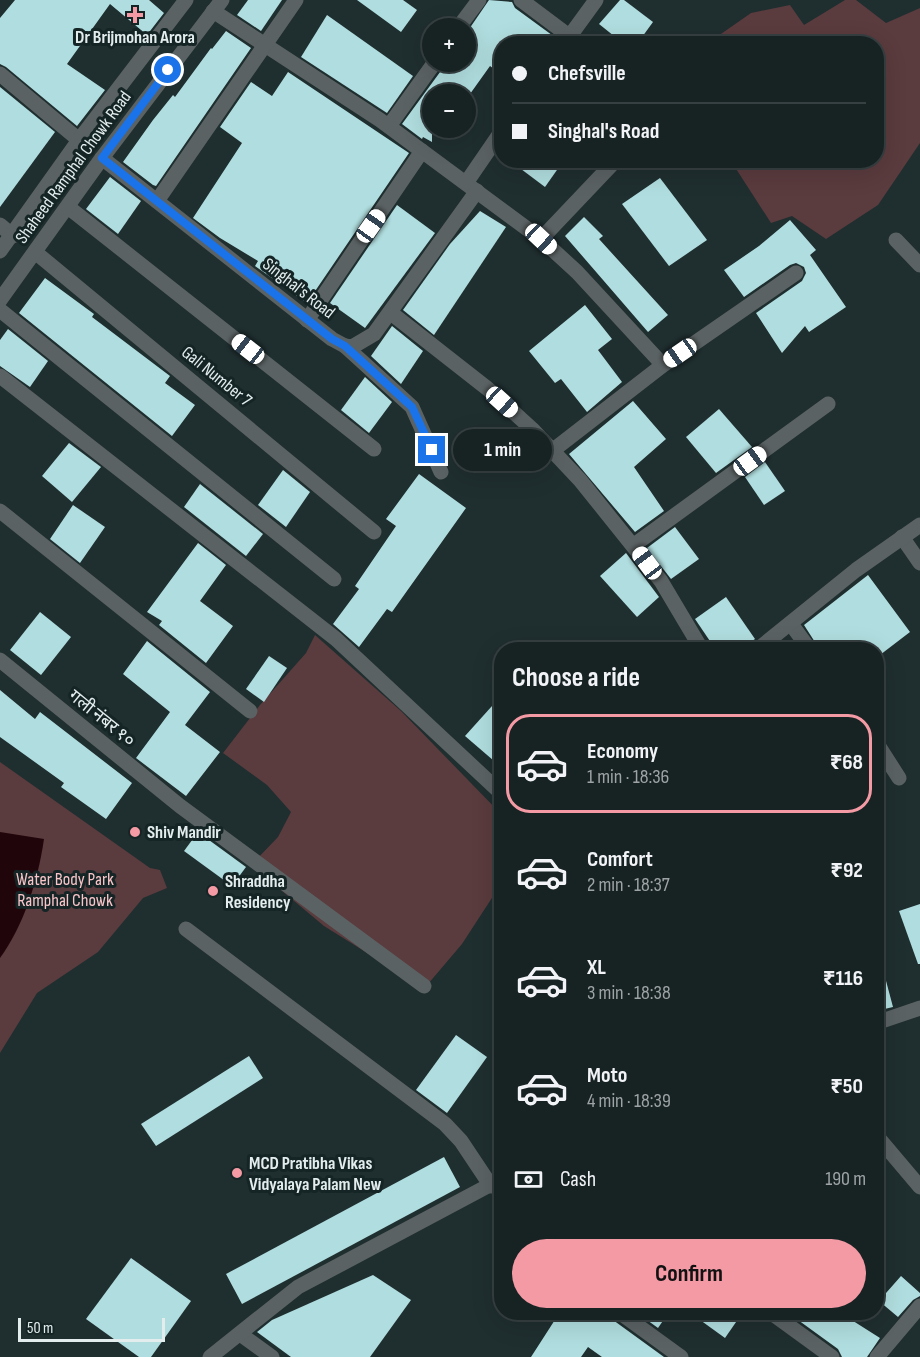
<!DOCTYPE html>
<html lang="en">
<head>
<meta charset="utf-8">
<style>
  :root { --surface:#172223; --page:#202a2b; --text:#f1f3f6; --muted:#9ea4a6; --line:#363f41; --accent:#f49aa4 }
  body { margin:0; font-family:"Sofia Sans Condensed","Noto Sans Devanagari",sans-serif; background:var(--page); color:var(--text); height:100vh; display:flex; flex-direction:column; font-size:22px; white-space:nowrap }
  * { box-sizing:border-box; margin:0 }
  p { font-size:20px; color:var(--muted) }
  .icon { flex:none; width:33px; height:33px; fill:none; stroke:currentColor; stroke-width:2; stroke-linecap:round; stroke-linejoin:round }
  .map { position:relative; flex:1; overflow:hidden }
  .drawer { position:absolute; left:494px; top:642px; width:390px; height:678px; display:flex; flex-direction:column; background:var(--surface); border-radius:24px; box-shadow:0 6px 24px #0002,0 0 0 2px var(--line) }
  .drawer>* { flex:none }
  .guide { position:absolute; left:494px; top:36px; width:390px; height:132px; border-radius:24px; box-shadow:0 6px 24px #0002,0 0 0 2px var(--line); display:grid; align-content:center; height:132px; padding:0 18px; background:var(--surface) }
  .fabs { position:absolute; left:422px; top:18px; display:grid; gap:12px }
  .fabs a { display:grid; place-items:center; width:54px; height:54px; border-radius:50%; background:var(--surface); box-shadow:0 6px 24px #0002,0 0 0 2px var(--line); font-size:30px }
  .scale { position:absolute; left:18px; bottom:15px; width:147px; box-sizing:border-box; padding-left:6px; border:3px solid #e3edee; border-top:0; font-size:16px; line-height:21px; white-space:nowrap; color:#e3edee; -webkit-text-stroke:4px #152526; paint-order:stroke }
  .end { position:absolute; width:27px; height:27px; margin:-14px; border:8px solid #1a73e8; background:#fff; box-shadow:0 0 0 3px #fff }
  .from { border-radius:50% }
  .bubble { position:absolute; height:42px; border-radius:21px; background:var(--surface); box-shadow:0 6px 24px #0002,0 0 0 2px var(--line); font-size:20px; font-weight:700; line-height:42px; text-align:center }
  .car { position:absolute; width:18px; height:36px; margin:-18px -9px; border-radius:8px; box-shadow:0 0 4px 2px #0007; background:linear-gradient(#fff 24%,#345 0 40%,#fff 0 76%,#345 0 86%,#fff 0) }
  .guide b { display:flex; align-items:center; gap:21px; height:57px; font-size:22px }
  .guide b+b { border-top:2px solid var(--line) }
  .guide i { width:15px; height:15px; background:var(--text) }
  ul { padding:0; list-style:none }
  li { display:flex; align-items:center; gap:18px; height:99px; margin:0 12px 9px; padding:0 6px; border:3px solid transparent; border-radius:24px }
  li div { flex:1 }
  li b { display:block; font-size:22px }
  li em { font-style:normal; font-weight:700 }
  li.current { border-color:var(--accent) }
  li>.icon { width:54px; height:54px; stroke-width:1.5 }
  h2 { padding:0 18px; font-size:27px; line-height:72px }
  .pay { display:flex; align-items:center; gap:15px; height:66px; padding:0 18px; font-size:22px }
  .pay p { margin-inline-start:auto }
  .cta { display:flex; gap:12px; margin-top:auto; padding:12px 18px }
  .cta a { flex:1; height:69px; border-radius:36px; background:var(--accent); color:#111; font-size:24px; font-weight:700; line-height:69px; text-align:center }
  .map>svg:first-child { display:block }
  .green { fill:#5a3b3e }
  .water { fill:#20060a }
  .building { fill:#b0dddf }
  .lines { fill:none; stroke-linecap:round; stroke-linejoin:round }
  .minor { stroke:#5b6263; stroke-width:15 }
  .route { stroke:#1a73e8; stroke-width:8 }
  .poi-dot { fill:#f49aa4; stroke:#152526; stroke-width:2 }
  .labels { text-anchor:middle; stroke-width:6; stroke-linejoin:round; paint-order:stroke }
  .poi-label { font-size:18px; font-weight:bold; fill:#e3edee; stroke:#152526; text-anchor:start }
  .street-label { font-size:18px; fill:#e3edee; stroke:#152526 }
  .park-label { font-size:18px; fill:#fac5c9; stroke:#152526 }
</style>
</head>
<body>
<div class="map">
<svg width="920" height="1357" viewBox="0 0 920 1357">
  <rect width="100%" height="100%" fill="#1f2e2f"/>
  <!-- green -->
  <g class="green">
    <path d="M 845,0 L 856,0 L 886,23 L 920,8 L 920,143 L 878,205 L 826,239 L 792,216 L 771,223 L 731,161 L 876,160 L 876,44 L 708,43 L 751,13 L 790,5 L 804,25 Z"/>
    <path d="M 315,635 L 401,711 L 501,814 L 501,884 L 462,944 L 428,984 L 420,986 L 324,926 L 251,865 L 278,837 L 291,812 L 267,785 L 223,753 L 260,705 L 306,653 Z"/>
    <path d="M 0,762 L 150,868 L 160,870 L 167,888 L 143,898 L 98,952 L 37,993 L 0,1053 Z"/>
  </g>
  <!-- water -->
  <path class="water" d="M 0,832 L 44,839 C 38,880 24,925 0,958 Z"/>
  <!-- building -->
  <g class="building">
    <path d="M 15,0 L 149,0 L 164,13 L 147,35 L 110,4 L 67,64 L 105,90 L 77,126 L 6,67 L 0,64 L 0,18 Z"/>
    <path d="M 248,0 L 282,0 L 261,31 L 237,15 Z"/>
    <path d="M 357,0 L 403,0 L 417,10 L 401,32 Z"/>
    <path d="M 489,0 L 512,2 L 515,8 L 556,38 L 554,44 L 501,44 L 501,74 L 490,66 L 470,94 L 432,94 L 432,142 L 423,137 L 422,139 L 402,124 L 443,68 L 445,62 L 465,62 L 465,35 Z"/>
    <path d="M 620,0 L 624,0 L 653,22 L 637,44 L 624,44 L 599,24 Z"/>
    <path d="M 327,15 L 413,76 L 387,113 L 301,57 Z"/>
    <path d="M 226,31 L 251,48 L 156,186 L 153,185 L 123,162 L 153,120 L 173,95 L 175,97 L 211,48 L 212,49 Z"/>
    <path d="M 288,72 L 409,153 L 307,303 L 255,266 L 258,261 L 220,238 L 193,218 L 242,143 L 220,127 L 251,82 L 272,96 Z"/>
    <path d="M 0,87 L 55,132 L 0,207 Z"/>
    <path d="M 509,160 L 564,160 L 545,187 Z"/>
    <path d="M 110,177 L 141,201 L 118,234 L 86,209 Z"/>
    <path d="M 660,178 L 707,240 L 669,266 L 622,204 Z"/>
    <path d="M 397,205 L 435,233 L 365,328 L 330,303 Z"/>
    <path d="M 480,211 L 506,227 L 434,335 L 403,310 L 450,244 Z"/>
    <path d="M 584,217 L 603,236 L 599,239 L 668,315 L 648,332 L 565,236 Z"/>
    <path d="M 790,220 L 816,250 L 810,255 L 846,307 L 809,332 L 805,326 L 782,353 L 756,313 L 802,281 L 806,273 L 804,267 L 796,263 L 790,265 L 744,297 L 724,270 L 759,246 Z"/>
    <path d="M 45,278 L 94,314 L 92,317 L 170,376 L 165,383 L 195,405 L 172,436 L 19,313 Z"/>
    <path d="M 585,305 L 612,339 L 598,350 L 622,382 L 587,412 L 561,379 L 555,383 L 529,351 Z"/>
    <path d="M 392,326 L 423,351 L 401,384 L 371,356 Z"/>
    <path d="M 8,329 L 48,361 L 30,387 L 0,366 L 0,340 Z"/>
    <path d="M 365,377 L 392,402 L 369,433 L 341,410 Z"/>
    <path d="M 633,401 L 666,439 L 634,467 L 664,511 L 635,532 L 569,454 Z"/>
    <path d="M 719,409 L 752,447 L 716,473 L 686,437 Z"/>
    <path d="M 69,443 L 101,467 L 72,502 L 42,476 Z"/>
    <path d="M 765,462 L 785,491 L 764,505 L 745,477 Z"/>
    <path d="M 283,470 L 310,492 L 286,527 L 258,505 Z"/>
    <path d="M 419,474 L 466,508 L 392,612 L 387,609 L 359,647 L 333,624 L 359,589 L 355,586 L 396,526 L 386,519 Z"/>
    <path d="M 200,484 L 263,534 L 246,556 L 184,507 Z"/>
    <path d="M 73,505 L 105,527 L 80,563 L 50,539 Z"/>
    <path d="M 675,527 L 699,559 L 671,579 L 647,548 Z"/>
    <path d="M 198,543 L 226,565 L 200,601 L 233,626 L 206,663 L 159,625 L 162,621 L 147,612 Z"/>
    <path d="M 626,553 L 659,597 L 637,617 L 600,576 Z"/>
    <path d="M 868,575 L 910,632 L 876,658 L 876,650 L 820,650 L 804,625 Z"/>
    <path d="M 726,597 L 755,639 L 739,650 L 716,650 L 695,619 Z"/>
    <path d="M 40,612 L 71,637 L 41,675 L 10,650 Z"/>
    <path d="M 147,641 L 210,692 L 185,725 L 220,752 L 186,796 L 136,758 L 170,712 L 123,674 Z"/>
    <path d="M 269,656 L 287,668 L 264,702 L 246,689 Z"/>
    <path d="M 0,690 L 35,719 L 40,712 L 132,783 L 106,819 L 61,787 L 64,783 L 0,737 Z"/>
    <path d="M 501,696 L 501,767 L 465,736 Z"/>
    <path d="M 198,832 L 246,867 L 232,886 L 184,851 Z"/>
    <path d="M 920,904 L 920,964 L 918,964 L 899,911 Z"/>
    <path d="M 881,962 L 893,1007 L 876,1011 L 876,963 Z"/>
    <path d="M 456,1035 L 487,1057 L 447,1113 L 416,1090 Z"/>
    <path d="M 249,1056 L 263,1078 L 156,1146 L 141,1124 Z"/>
    <path d="M 444,1157 L 460,1187 L 242,1304 L 226,1274 Z"/>
    <path d="M 131,1258 L 191,1301 L 151,1357 L 139,1357 L 86,1319 Z"/>
    <path d="M 373,1275 L 411,1300 L 370,1357 L 291,1357 L 257,1332 L 272,1320 Z"/>
    <path d="M 901,1276 L 920,1293 L 920,1296 L 913,1300 L 898,1317 L 879,1301 Z"/>
    <path d="M 560,1312 L 609,1312 L 613,1320 L 664,1357 L 602,1357 L 588,1347 L 581,1357 L 531,1357 Z"/>
    <path d="M 636,1312 L 669,1312 L 658,1328 Z"/>
    <path d="M 689,1312 L 743,1312 L 725,1338 Z"/>
    <path d="M 787,1312 L 839,1312 L 880,1338 L 867,1357 L 842,1357 L 838,1349 Z"/>
  </g>
  <g class="lines">
    <!-- minor -->
    <g class="minor">
      <path d="M 521,0 L 569,36"/>
      <path d="M 213,11 L 380,120 L 541,239 L 577,272 L 663,365"/>
      <path d="M 458,28 L 479,0"/>
      <path d="M 564,44 L 596,0"/>
      <path d="M 0,74 L 79,140"/>
      <path d="M 389,126 L 435,62"/>
      <path d="M 102,158 L 332,339 L 345,346 L 412,407 L 441,472"/>
      <path d="M 466,183 L 501,132"/>
      <path d="M 157,201 L 296,0"/>
      <path d="M 68,207 L 374,449"/>
      <path d="M 0,225 L 13,236"/>
      <path d="M 541,239 L 616,160"/>
      <path d="M 896,240 L 920,265"/>
      <path d="M 0,251 L 79,140 L 186,0"/>
      <path d="M 35,252 L 374,532"/>
      <path d="M 0,300 L 102,158 L 222,0"/>
      <path d="M 0,310 L 334,579"/>
      <path d="M 391,313 L 488,389 L 532,429 L 580,480 L 661,581 L 702,650"/>
      <path d="M 307,320 L 422,151"/>
      <path d="M 345,346 L 352,347 L 374,334 L 477,191"/>
      <path d="M 0,376 L 336,639 L 501,793"/>
      <path d="M 552,451 L 663,365 L 796,273"/>
      <path d="M 0,511 L 250,711"/>
      <path d="M 902,537 L 920,563"/>
      <path d="M 634,545 L 828,404"/>
      <path d="M 791,624 L 810,650"/>
      <path d="M 757,650 L 856,570 L 920,525"/>
      <path d="M 0,660 L 180,806 L 424,986"/>
      <path d="M 876,742 L 899,778"/>
      <path d="M 186,929 L 445,1124 L 461,1141 L 491,1186"/>
      <path d="M 876,1023 L 920,1008"/>
      <path d="M 876,1135 L 920,1187"/>
      <path d="M 619,1312 L 681,1357"/>
      <path d="M 770,1312 L 832,1357"/>
      <path d="M 240,1334 L 272,1357"/>
      <path d="M 210,1357 L 298,1287 L 501,1179"/>
      <path d="M 877,1357 L 920,1306"/>
    </g>
  </g>
  <g class="lines">
    <!-- route -->
    <path class="route" d="M 168,70 L 102,158 L 332,339 L 345,346 L 412,407 L 432,450"/>
  </g>
  <!-- markers -->
  <g class="poi-dot">
    <path d="M132 6h6v6h6v6h-6v6h-6v-6h-6v-6h6z"/>
    <circle cx="135" cy="832" r="6"/>
    <circle cx="213" cy="891" r="6"/>
    <circle cx="237" cy="1173" r="6"/>
  </g>
  <g class="labels">
    <!-- poi labels -->
    <g class="poi-label">
      <text x="135" y="43" text-anchor="middle">Dr Brijmohan Arora</text>
      <text x="147" y="838">Shiv Mandir</text>
      <text x="225" y="887">Shraddha<tspan x="225" dy="21">Residency</tspan></text>
      <text x="249" y="1169">MCD Pratibha Vikas<tspan x="249" dy="21">Vidyalaya Palam New</tspan></text>
    </g>
    <!-- street labels -->
    <g class="street-label">
      <text transform="translate(73 167) rotate(-54)" y="6">Shaheed Ramphal Chowk Road</text>
      <text transform="translate(299 288) rotate(38)" y="6">Singhal's Road</text>
      <text transform="translate(217 376) rotate(39)" y="6">Gali Number 7</text>
      <text transform="translate(102 718) rotate(39)" y="6">गली नंबर १०</text>
    </g>
    <!-- park labels -->
    <g class="park-label">
      <text x="65" y="885">Water Body Park<tspan x="65" dy="21">Ramphal Chowk</tspan></text>
    </g>
  </g>
</svg>
<div class="fabs">
<a>+</a>
<a>−</a>
</div>
<div class="scale">50 m</div>
<i class="end from" style="left:168px;top:70px"></i>
<i class="end" style="left:432px;top:450px"></i>
<div class="bubble" style="left:453px;top:429px;width:99px">1 min</div>
<i class="car" style="left:371px;top:226px;rotate:35deg"></i>
<i class="car" style="left:541px;top:239px;rotate:133deg"></i>
<i class="car" style="left:248px;top:349px;rotate:308deg"></i>
<i class="car" style="left:680px;top:353px;rotate:235deg"></i>
<i class="car" style="left:502px;top:402px;rotate:132deg"></i>
<i class="car" style="left:750px;top:461px;rotate:54deg"></i>
<i class="car" style="left:647px;top:563px;rotate:323deg"></i>
<div class="guide">
<b><i class="from"></i>Chefsville</b>
<b><i></i>Singhal's Road</b>
</div>
<section class="drawer">
<h2>Choose a ride</h2>
<ul>
<li class="current"><svg class="icon" aria-label="car" viewBox="0 0 24 24"><path d="M5 17H2v-5l4-1 3-4h7l3 4 3 1v5h-3M9 17h6M6 11h13"/><circle cx="7" cy="17" r="2"/><circle cx="17" cy="17" r="2"/></svg><div><b>Economy</b><p>1 min · 18:36</p></div><em>₹68</em></li>
<li><svg class="icon" aria-label="car" viewBox="0 0 24 24"><path d="M5 17H2v-5l4-1 3-4h7l3 4 3 1v5h-3M9 17h6M6 11h13"/><circle cx="7" cy="17" r="2"/><circle cx="17" cy="17" r="2"/></svg><div><b>Comfort</b><p>2 min · 18:37</p></div><em>₹92</em></li>
<li><svg class="icon" aria-label="car" viewBox="0 0 24 24"><path d="M5 17H2v-5l4-1 3-4h7l3 4 3 1v5h-3M9 17h6M6 11h13"/><circle cx="7" cy="17" r="2"/><circle cx="17" cy="17" r="2"/></svg><div><b>XL</b><p>3 min · 18:38</p></div><em>₹116</em></li>
<li><svg class="icon" aria-label="car" viewBox="0 0 24 24"><path d="M5 17H2v-5l4-1 3-4h7l3 4 3 1v5h-3M9 17h6M6 11h13"/><circle cx="7" cy="17" r="2"/><circle cx="17" cy="17" r="2"/></svg><div><b>Moto</b><p>4 min · 18:39</p></div><em>₹50</em></li>
</ul>
<div class="pay"><svg class="icon" aria-label="cash" viewBox="0 0 24 24"><path d="M3 7h18v10H3z"/><circle cx="12" cy="12" r="2"/></svg>Cash<p>190 m</p></div>
<div class="cta"><a>Confirm</a></div>
</section>
</div>
</body>
</html>
